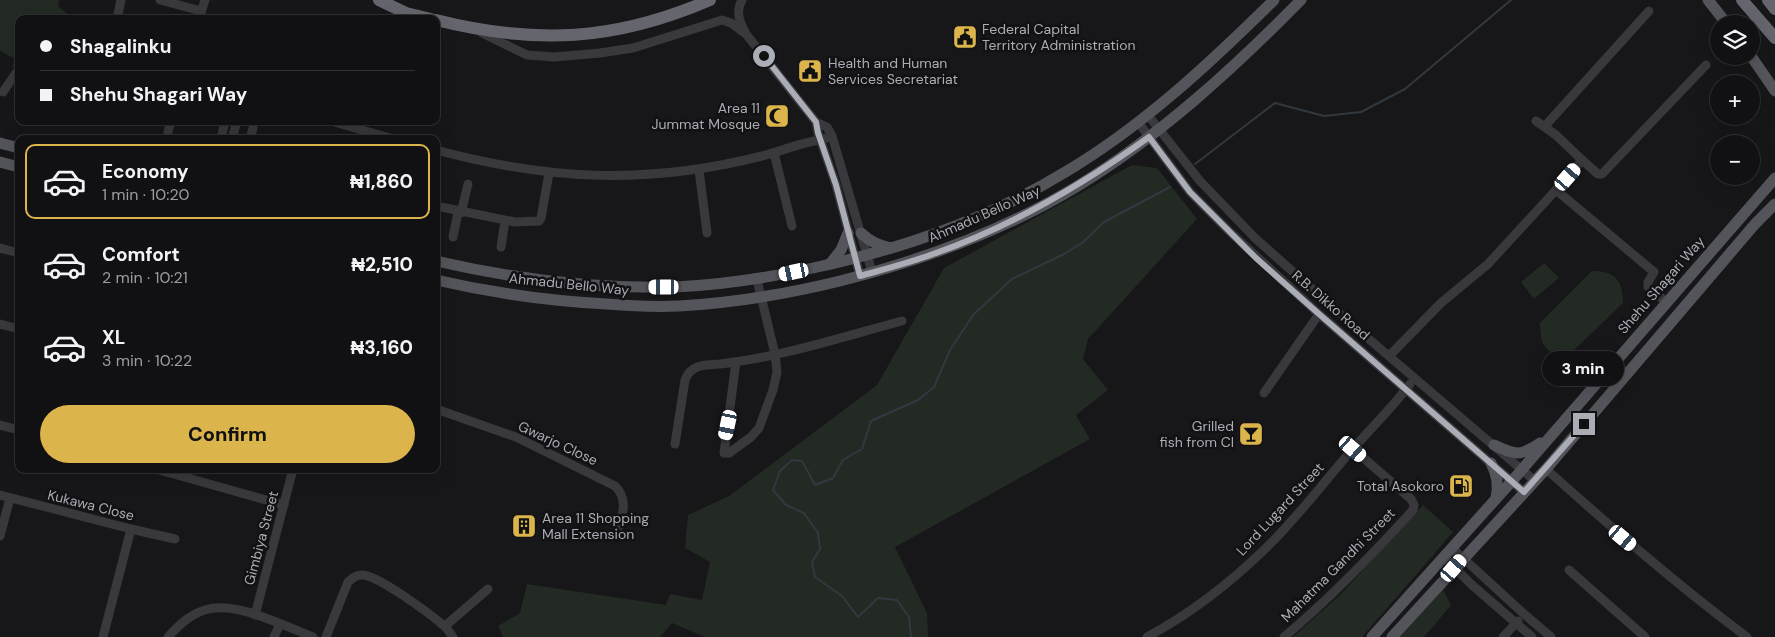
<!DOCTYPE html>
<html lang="en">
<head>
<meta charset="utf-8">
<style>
  :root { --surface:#111012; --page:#1e1e20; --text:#f1f3f6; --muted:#9c9d9f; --line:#303032; --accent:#dbb54c }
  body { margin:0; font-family:"DM Sans",sans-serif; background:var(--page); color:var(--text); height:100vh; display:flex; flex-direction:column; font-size:19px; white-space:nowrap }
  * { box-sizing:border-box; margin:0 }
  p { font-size:16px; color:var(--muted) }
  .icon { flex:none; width:28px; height:28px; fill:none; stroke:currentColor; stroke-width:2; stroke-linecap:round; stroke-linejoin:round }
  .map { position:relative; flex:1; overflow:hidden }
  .sheet { position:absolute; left:15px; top:135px; width:425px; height:338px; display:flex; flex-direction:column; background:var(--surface); border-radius:10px; box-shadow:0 5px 20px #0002,0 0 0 1px var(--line) }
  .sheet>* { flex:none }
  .banner { position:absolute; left:15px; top:15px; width:425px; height:110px; border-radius:10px; box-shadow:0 5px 20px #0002,0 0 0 1px var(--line); display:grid; align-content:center; height:110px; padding:0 25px; background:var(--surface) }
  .tools { position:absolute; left:1710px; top:15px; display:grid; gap:10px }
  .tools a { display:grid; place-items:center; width:50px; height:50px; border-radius:50%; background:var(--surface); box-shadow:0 5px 20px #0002,0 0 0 1px var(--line); font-size:25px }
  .end { position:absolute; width:22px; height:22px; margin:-11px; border:6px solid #aaadb6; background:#111; box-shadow:0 0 0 2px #111 }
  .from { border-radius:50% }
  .bubble { position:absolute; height:35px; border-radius:18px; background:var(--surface); box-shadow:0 5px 20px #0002,0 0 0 1px var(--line); font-size:16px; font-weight:800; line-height:35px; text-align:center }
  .car { position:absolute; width:15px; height:30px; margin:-15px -8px; border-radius:6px; box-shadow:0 0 4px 1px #0007; background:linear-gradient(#fff 24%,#345 0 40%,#fff 0 76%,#345 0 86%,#fff 0) }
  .banner b { display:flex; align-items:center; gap:18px; height:48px; font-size:19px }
  .banner b+b { border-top:1px solid var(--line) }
  .banner i { width:12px; height:12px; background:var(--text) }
  ul { padding:9px 0 0; list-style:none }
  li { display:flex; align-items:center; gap:15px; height:75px; margin:0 10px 8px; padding:0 15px; border:2px solid transparent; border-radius:10px }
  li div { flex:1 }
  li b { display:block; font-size:19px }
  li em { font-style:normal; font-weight:800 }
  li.current { border-color:var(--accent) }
  li>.icon { width:45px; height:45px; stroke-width:1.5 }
  .action { display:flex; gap:10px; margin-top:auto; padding:10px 25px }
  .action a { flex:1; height:58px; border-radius:30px; background:var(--accent); color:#111; font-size:20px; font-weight:800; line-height:58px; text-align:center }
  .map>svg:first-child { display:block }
  .green { fill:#232a24 }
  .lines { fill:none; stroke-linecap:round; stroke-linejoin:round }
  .stream { stroke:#32383f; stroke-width:2 }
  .minor { stroke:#38383d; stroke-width:9 }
  .major { stroke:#54555b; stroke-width:11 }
  .highway { stroke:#65666d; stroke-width:12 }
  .route { stroke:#aaadb6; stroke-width:6 }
  .labels { text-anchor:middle; stroke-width:5; stroke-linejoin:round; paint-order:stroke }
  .poi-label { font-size:14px; fill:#aaadb6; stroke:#121113; text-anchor:start }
  .street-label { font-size:14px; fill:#aaadb6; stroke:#121113 }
</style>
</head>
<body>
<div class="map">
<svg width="1775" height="637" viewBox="0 0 1775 637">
  <rect width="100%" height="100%" fill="#171618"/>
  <!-- green -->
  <g class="green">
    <path d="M 0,0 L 59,0 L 58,6 L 73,19 L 19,19 L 19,68 L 12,67 L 15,59 L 0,51 Z"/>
    <path d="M 1132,165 L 1157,168 L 1197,219 L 1088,339 L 1083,359 L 1108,390 L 1076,415 L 1090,439 L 895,547 L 927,613 L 928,637 L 705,637 L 672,623 L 660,637 L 503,637 L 498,626 L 520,613 L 527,584 L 666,605 L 670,594 L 702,600 L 710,562 L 685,548 L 688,515 L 729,496 L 877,385 L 944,268 Z"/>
    <path d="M 1544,263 L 1559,278 L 1534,299 L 1521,282 Z"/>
    <path d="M 1592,271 C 1615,271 1623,280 1623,303 L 1570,354 C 1546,356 1540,346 1540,323 Z"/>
    <path d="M 1423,505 L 1453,532 L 1362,637 L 1293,637 L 1340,595 Z"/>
    <path d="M 1442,588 L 1451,605 L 1424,637 L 1399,637 Z"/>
  </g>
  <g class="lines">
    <!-- stream -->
    <g class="stream">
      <path d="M 1195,164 L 1275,103 L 1324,116 L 1361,112 L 1405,89 L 1511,0"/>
      <path d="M 911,637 L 909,617 L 897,600 L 878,598 L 858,617 L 842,596 L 815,577 L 812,562 L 820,549 L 818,533 L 804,513 L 786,505 L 773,490 L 780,471 L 792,460 L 802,461 L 815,485 L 833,478 L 843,460 L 862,449 L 871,421 L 918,400 L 934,387 L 950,350 L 973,315 L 1012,279 L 1064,254 L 1082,243 L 1104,222 L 1170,187"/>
    </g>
    <!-- minor -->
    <g class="minor">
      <path d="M 160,0 L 201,11"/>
      <path d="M 742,0 C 735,12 740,23 746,34 L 816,122 L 818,133 L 836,185 L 860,276"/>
      <path d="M 117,19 L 121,0"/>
      <path d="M 199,19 L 205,0"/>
      <path d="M 482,33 L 527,55 L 554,57 L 600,53 L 633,48 L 722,20 L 731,23 L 743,32"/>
      <path d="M 3,92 L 16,73 L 19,72"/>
      <path d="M 1147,114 L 1200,181 L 1255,238 L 1356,328 L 1535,481"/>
      <path d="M 331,121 L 393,139"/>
      <path d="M 816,122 L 827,127 L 832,136 L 872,272"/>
      <path d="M 1138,122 L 1190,192 L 1230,232 L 1319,314 L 1524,492"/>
      <path d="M 1545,126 L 1649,11"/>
      <path d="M 168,132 L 171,121"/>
      <path d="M 221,139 L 225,121"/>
      <path d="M 232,139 L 237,121"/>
      <path d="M 250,139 L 253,128"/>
      <path d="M 436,150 C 552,181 650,185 766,155 C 781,151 795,145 810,142 C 818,140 824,139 832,136"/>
      <path d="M 774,153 L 792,226"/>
      <path d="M 1582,160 L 1598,174 L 1602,174 L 1706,65"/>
      <path d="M 699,170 L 707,233"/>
      <path d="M 1556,190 L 1654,272 L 1648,282 L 1648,287 L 1666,302"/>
      <path d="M 436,206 L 515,222 L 539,221 L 541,218 L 549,173"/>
      <path d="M 461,213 L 468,184"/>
      <path d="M 453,237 L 458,212"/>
      <path d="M 501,247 L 505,221"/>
      <path d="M 0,248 L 19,253"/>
      <path d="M 0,324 L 19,329"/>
      <path d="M 1390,355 L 1441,303 L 1488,264 L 1556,190 L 1582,160 L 1556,135 L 1536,121"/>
      <path d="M 736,362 L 724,453 L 729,453 L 751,437 L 759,428 L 773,390 L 777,372 L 775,354 L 757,280"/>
      <path d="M 1264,393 L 1319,314"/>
      <path d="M 436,409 L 516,437 L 615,486 C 630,501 621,517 617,535"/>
      <path d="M 0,425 L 19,430"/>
      <path d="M 675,444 L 685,380 C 691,364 705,365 720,364 C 781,357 842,337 902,321"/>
      <path d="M 156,469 L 284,505"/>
      <path d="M 1546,469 C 1611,527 1677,585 1747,637"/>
      <path d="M 0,495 L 131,529 L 175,539"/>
      <path d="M 0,536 L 10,498"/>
      <path d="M 1452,548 L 1524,614 L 1551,637"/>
      <path d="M 1444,557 L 1472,585 L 1532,637"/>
      <path d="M 1569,570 L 1645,637"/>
      <path d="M 255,615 L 293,469"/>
      <path d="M 445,626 L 488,589"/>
      <path d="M 103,637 L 131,529"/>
      <path d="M 168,637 C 179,625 189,615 205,610 C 235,600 284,626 313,637"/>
      <path d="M 274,637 L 280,624"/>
      <path d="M 326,637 L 348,582 C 352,578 357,575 362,575 C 378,575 430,614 443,625 C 447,628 450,633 453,637"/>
      <path d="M 1147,637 C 1190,614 1231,582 1266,548 C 1297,518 1323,483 1352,450 C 1371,428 1392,408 1410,384"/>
      <path d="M 1284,637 C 1331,598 1372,555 1413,510 L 1414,505 L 1411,499 L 1353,449"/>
      <path d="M 1503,637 L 1518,621"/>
    </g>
    <!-- major -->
    <g class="major">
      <path d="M 1708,0 L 1727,24"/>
      <path d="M 1751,56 L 1775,91"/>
      <path d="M 0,143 L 19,148"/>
      <path d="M 0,162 L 19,167"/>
      <path d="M 861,233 C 870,242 879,245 891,248"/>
      <path d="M 436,261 C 514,279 596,289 675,287 C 722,285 767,278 813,268 C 902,249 989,219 1067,171 C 1144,125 1210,63 1274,0"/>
      <path d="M 830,264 L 841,250 L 848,233"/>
      <path d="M 436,280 C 492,293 550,301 607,304 C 631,306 656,307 679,306 C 734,303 787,294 840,281 C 923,260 1003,231 1076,187 C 1160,136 1233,69 1301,0"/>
      <path d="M 1494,445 C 1516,455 1519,457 1540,443"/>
      <path d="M 1491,463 C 1497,474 1499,485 1496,498"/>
      <path d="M 1372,637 L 1512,481 L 1775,178"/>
      <path d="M 1392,637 L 1546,469 L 1755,224 L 1775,204"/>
    </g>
    <!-- highway -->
    <g class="highway">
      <path d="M 379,0 L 406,13 L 431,19"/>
      <path d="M 1742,0 L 1775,38"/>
      <path d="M 1768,0 L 1775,9"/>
      <path d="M 436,20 C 536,45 615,41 710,0"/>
    </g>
  </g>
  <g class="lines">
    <!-- route -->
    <path class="route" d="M 764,56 L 816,122 L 818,133 L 836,185 L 860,276 C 885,269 909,263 933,254 C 1011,227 1082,185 1149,137 L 1190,192 L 1256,258 L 1319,314 L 1524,492 L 1584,424"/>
  </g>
  <!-- icons -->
  <defs>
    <symbol id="civic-square" viewBox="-11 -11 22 22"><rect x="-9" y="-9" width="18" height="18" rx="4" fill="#dbb54c" stroke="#121113"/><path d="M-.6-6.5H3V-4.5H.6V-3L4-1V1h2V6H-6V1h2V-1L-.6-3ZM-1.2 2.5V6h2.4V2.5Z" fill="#111"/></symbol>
    <symbol id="mosque-square" viewBox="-11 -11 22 22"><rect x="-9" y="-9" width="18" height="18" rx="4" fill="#dbb54c" stroke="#121113"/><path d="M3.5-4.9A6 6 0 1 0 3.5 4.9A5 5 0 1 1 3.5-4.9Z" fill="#111"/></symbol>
    <symbol id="bar-square" viewBox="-11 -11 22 22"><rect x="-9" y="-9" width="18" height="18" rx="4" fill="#dbb54c" stroke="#121113"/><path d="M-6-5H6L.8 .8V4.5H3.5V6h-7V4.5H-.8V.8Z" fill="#111"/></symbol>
    <symbol id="fuel-square" viewBox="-11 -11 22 22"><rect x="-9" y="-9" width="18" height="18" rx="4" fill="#dbb54c" stroke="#121113"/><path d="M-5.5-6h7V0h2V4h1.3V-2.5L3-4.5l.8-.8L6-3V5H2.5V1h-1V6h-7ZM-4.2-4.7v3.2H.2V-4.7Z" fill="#111"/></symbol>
    <symbol id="building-square" viewBox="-11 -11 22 22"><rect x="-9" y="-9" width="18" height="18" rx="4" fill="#dbb54c" stroke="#121113"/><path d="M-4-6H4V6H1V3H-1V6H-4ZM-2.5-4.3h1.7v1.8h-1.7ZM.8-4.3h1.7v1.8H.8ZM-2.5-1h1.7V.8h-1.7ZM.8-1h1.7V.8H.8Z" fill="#111"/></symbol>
  </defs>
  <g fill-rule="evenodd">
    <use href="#civic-square" x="951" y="23" width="28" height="28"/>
    <use href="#civic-square" x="796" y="57" width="28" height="28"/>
    <use href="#mosque-square" x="763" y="102" width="28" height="28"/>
    <use href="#bar-square" x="1237" y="420" width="28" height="28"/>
    <use href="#fuel-square" x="1447" y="472" width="28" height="28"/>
    <use href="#building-square" x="510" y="512" width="28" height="28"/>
  </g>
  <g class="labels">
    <!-- poi labels -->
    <g class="poi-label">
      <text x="982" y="34">Federal Capital<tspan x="982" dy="16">Territory Administration</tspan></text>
      <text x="828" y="68">Health and Human<tspan x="828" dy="16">Services Secretariat</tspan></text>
      <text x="760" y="113" text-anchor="end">Area 11<tspan x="760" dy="16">Jummat Mosque</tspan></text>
      <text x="1234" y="431" text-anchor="end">Grilled<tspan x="1234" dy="16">fish from CI</tspan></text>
      <text x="1444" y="491" text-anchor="end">Total Asokoro</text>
      <text x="542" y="523">Area 11 Shopping<tspan x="542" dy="16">Mall Extension</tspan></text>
    </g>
    <!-- street labels -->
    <g class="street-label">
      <text transform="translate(984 214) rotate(-24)" y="5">Ahmadu Bello Way</text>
      <text transform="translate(569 284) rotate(6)" y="5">Ahmadu Bello Way</text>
      <text transform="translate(1661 285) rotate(-49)" y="5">Shehu Shagari Way</text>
      <text transform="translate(1331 305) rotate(41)" y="5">R.B. Dikko Road</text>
      <text transform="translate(558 443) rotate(25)" y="5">Gwarjo Close</text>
      <text transform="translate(91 505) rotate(14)" y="5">Kukawa Close</text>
      <text transform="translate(1280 509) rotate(-47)" y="5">Lord Lugard Street</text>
      <text transform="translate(261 538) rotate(-75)" y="5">Gimbiya Street</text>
      <text transform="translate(1338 565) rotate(-45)" y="5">Mahatma Gandhi Street</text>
    </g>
  </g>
</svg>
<div class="tools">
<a><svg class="icon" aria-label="layers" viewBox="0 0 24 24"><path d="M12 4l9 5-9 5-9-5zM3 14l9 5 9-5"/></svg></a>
<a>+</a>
<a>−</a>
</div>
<i class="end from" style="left:764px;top:56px"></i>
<i class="end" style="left:1584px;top:424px"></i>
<div class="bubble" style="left:1542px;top:351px;width:82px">3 min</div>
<i class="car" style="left:1568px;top:177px;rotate:41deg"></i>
<i class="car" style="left:794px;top:272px;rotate:258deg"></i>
<i class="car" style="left:664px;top:287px;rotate:270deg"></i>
<i class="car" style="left:728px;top:425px;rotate:192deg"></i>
<i class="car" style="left:1353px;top:449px;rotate:131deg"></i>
<i class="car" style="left:1623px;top:538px;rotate:130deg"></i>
<i class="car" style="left:1454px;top:568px;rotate:41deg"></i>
<div class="banner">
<b><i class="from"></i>Shagalinku</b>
<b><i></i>Shehu Shagari Way</b>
</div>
<section class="sheet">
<ul>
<li class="current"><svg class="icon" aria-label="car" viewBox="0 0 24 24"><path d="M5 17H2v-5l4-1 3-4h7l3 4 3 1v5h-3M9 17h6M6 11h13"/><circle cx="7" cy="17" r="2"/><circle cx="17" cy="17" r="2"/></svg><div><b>Economy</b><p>1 min · 10:20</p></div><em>₦1,860</em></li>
<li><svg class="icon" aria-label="car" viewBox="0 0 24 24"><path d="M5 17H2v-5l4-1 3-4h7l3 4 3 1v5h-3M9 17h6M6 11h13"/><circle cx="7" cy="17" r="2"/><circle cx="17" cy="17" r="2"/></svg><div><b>Comfort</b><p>2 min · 10:21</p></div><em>₦2,510</em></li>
<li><svg class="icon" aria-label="car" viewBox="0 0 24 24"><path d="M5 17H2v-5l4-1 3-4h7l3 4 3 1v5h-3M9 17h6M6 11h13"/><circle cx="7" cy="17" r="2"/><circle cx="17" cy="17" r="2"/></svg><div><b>XL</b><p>3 min · 10:22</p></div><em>₦3,160</em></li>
</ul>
<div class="action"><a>Confirm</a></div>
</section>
</div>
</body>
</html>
